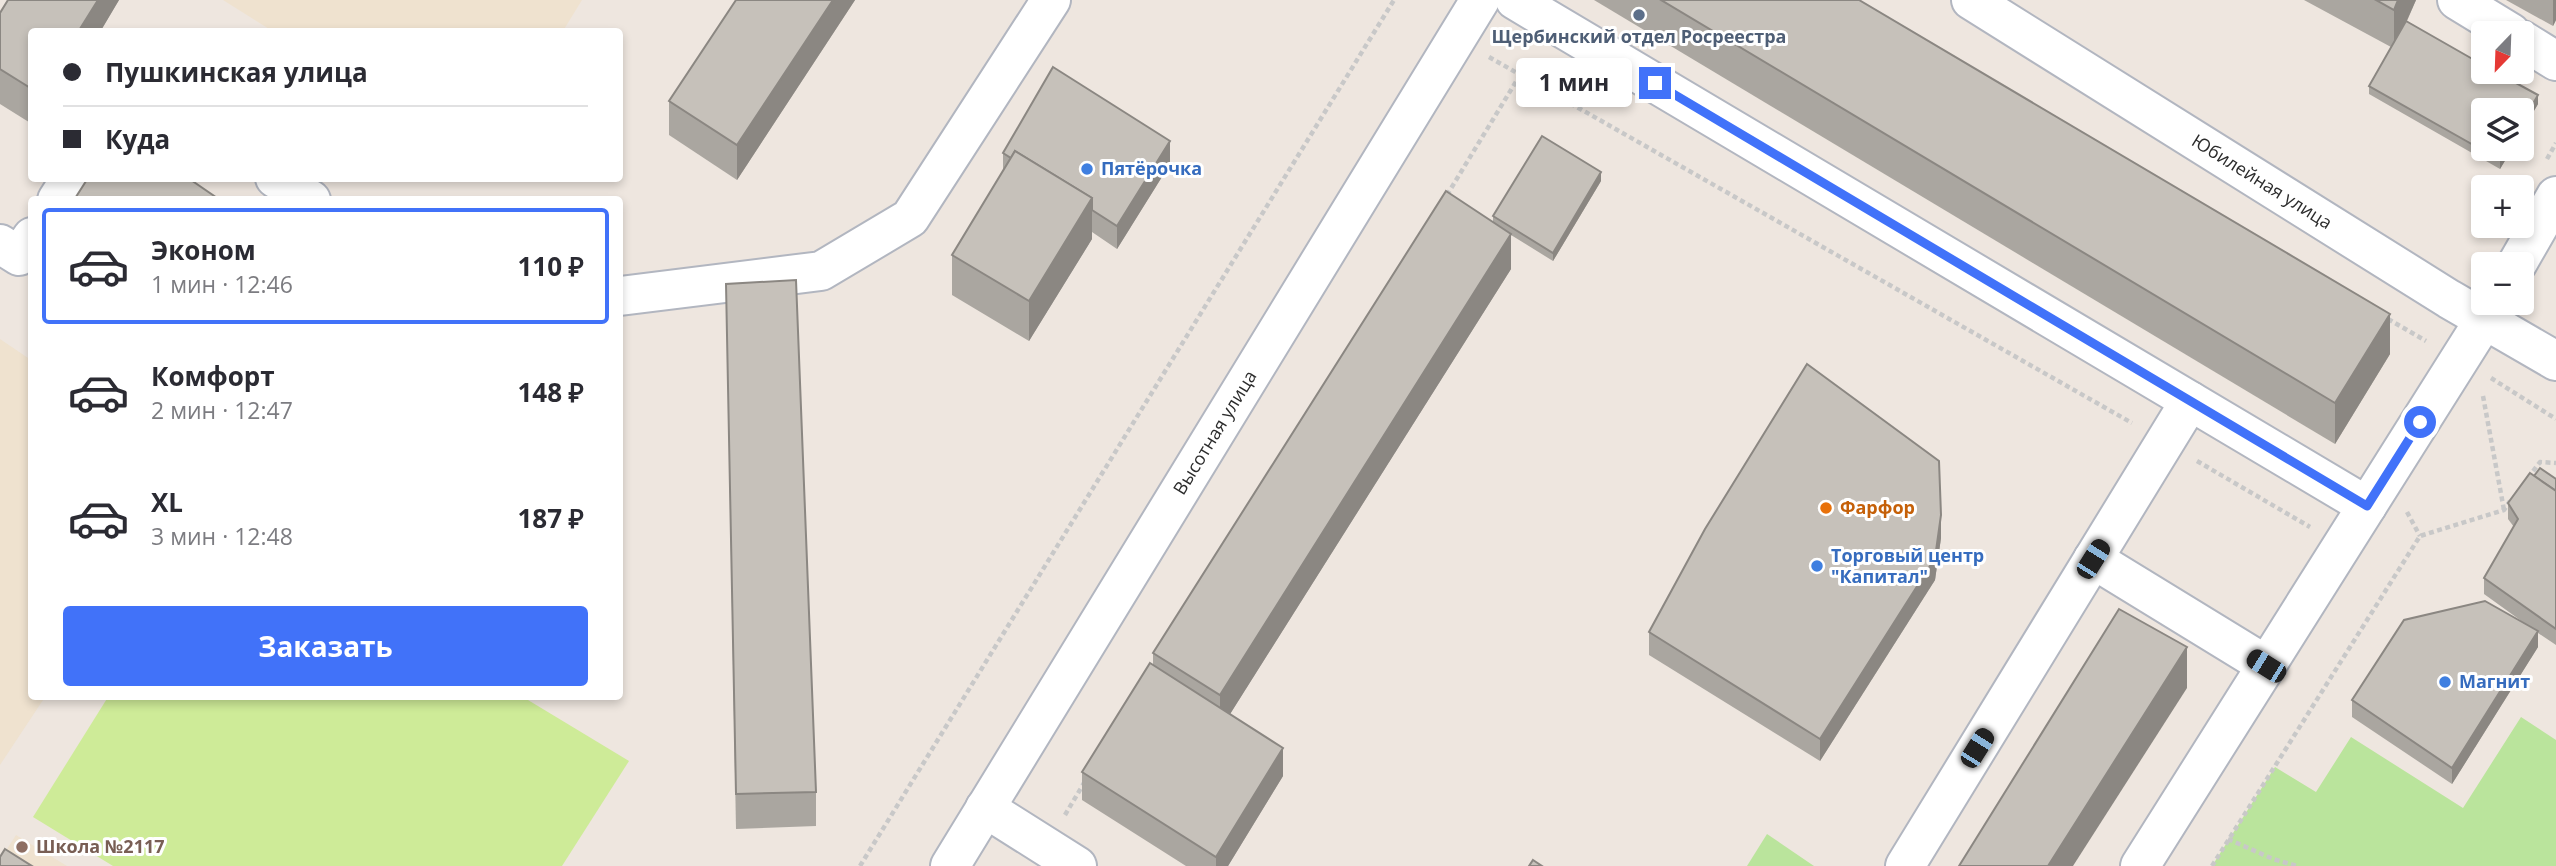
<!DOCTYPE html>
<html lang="ru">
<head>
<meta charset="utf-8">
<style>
  :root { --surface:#fff; --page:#f7f7f7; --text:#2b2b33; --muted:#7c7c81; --line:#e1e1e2; --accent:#4172f9 }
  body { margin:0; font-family:"Open Sans",sans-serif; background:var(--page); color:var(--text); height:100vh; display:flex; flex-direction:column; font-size:26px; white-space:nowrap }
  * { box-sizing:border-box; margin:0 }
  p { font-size:23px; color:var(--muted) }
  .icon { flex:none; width:38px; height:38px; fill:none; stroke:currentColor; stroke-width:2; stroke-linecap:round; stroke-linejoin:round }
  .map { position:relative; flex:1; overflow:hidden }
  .side { position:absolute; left:28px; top:196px; width:595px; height:504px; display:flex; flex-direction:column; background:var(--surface); border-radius:7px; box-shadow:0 4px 10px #0003 }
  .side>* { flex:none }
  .banner { position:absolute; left:28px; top:28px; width:595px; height:154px; border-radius:7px; box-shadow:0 4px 10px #0003; display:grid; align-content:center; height:154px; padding:0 35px; background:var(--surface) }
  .needle { width:46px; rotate:203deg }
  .buttons { position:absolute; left:2471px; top:21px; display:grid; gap:14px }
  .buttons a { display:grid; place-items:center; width:63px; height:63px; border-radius:7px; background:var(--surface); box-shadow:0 4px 10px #0003; font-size:35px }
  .end { position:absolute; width:32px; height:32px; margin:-16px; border:9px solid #4172f9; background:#fff; box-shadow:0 0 0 4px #fff }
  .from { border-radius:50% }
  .bubble { position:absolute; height:49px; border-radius:7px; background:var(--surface); box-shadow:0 4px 10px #0003; font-size:23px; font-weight:700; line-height:49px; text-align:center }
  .car { position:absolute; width:21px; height:42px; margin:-21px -10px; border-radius:9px; box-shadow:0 0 5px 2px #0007; background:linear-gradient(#222 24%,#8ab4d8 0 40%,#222 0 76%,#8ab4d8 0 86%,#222 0) }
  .banner b { display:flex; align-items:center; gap:24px; height:66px; font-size:26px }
  .banner b+b { border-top:2px solid var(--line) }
  .banner i { width:18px; height:18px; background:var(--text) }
  ul { padding:12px 0 0; list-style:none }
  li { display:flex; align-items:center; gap:21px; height:116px; margin:0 14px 10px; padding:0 21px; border:4px solid transparent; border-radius:7px }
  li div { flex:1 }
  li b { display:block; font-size:26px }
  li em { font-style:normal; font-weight:700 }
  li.selected { border-color:var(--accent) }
  li>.icon { width:63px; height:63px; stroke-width:1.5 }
  .button { display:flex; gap:14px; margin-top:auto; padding:14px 35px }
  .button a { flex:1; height:80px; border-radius:7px; background:var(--accent); color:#fff; font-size:28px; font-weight:700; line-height:80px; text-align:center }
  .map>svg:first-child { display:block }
  .education { fill:#efe2cf }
  .green { fill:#bae49c }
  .pitch { fill:#ceeb98 }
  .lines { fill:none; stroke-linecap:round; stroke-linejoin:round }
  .minor-casing { stroke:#b2b6c0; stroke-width:42 }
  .path { stroke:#c8c8c8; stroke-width:4.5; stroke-dasharray:5 3.5; stroke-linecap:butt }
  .minor { stroke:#fff; stroke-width:38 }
  .wall { fill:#aaa6a0 }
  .shaded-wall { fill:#8b8782 }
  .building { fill:#c6c1ba; stroke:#8b8782; stroke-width:2 }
  .route { stroke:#4172f9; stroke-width:9 }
  .service-dot { fill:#5c6f8a; stroke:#fff; stroke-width:2.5 }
  .shop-dot { fill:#3f7fe0; stroke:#fff; stroke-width:2.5 }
  .food-dot { fill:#e8710a; stroke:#fff; stroke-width:2.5 }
  .education-dot { fill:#8d6e63; stroke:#fff; stroke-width:2.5 }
  .labels { text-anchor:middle; stroke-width:6; stroke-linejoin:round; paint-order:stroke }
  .service-label { font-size:18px; font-weight:bold; fill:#4e5e75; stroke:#fff }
  .shop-label { font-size:18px; font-weight:bold; fill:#366cbe; stroke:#fff; text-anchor:start }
  .street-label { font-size:18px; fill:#2c2c2c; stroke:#fff }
  .food-label { font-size:18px; font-weight:bold; fill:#c56008; stroke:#fff; text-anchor:start }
  .education-label { font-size:18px; font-weight:bold; fill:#785e54; stroke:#fff; text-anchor:start }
</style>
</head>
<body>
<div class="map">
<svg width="2556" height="866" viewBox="0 0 2556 866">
  <rect width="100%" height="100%" fill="#eee6df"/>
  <!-- education -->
  <g class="education">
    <path d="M 223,0 L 582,0 L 563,31 L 274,32 Z"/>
    <path d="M 0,339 L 31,360 L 32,696 L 45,697 L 0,765 Z"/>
    <path d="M 16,835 L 67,866 L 0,866 L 0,860 Z"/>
  </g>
  <!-- green -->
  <g class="green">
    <path d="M 2521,717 L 2556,740 L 2556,866 L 2212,866 L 2275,767 L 2316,792 L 2351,737 L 2463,808 Z"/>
    <path d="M 1767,834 L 1814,866 L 1747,866 Z"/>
  </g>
  <!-- pitch -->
  <path class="pitch" d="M 108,697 L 523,697 L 629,761 L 562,866 L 113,866 L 33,817 Z"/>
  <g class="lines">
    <defs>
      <g id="minor">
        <path d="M 1515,0 L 2367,506"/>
        <path id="s1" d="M 1971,0 L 2449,299 L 2556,361"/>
        <path d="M 2457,0 L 2511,33"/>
        <path d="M 2522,40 L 2556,61"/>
        <path d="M 275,178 L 311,200"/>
        <path d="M 57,200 L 71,178"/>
        <path d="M 0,244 L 19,256 L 32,237"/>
        <path d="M 2517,264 L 2556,196"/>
        <path d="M 620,296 L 821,271 L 910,218 L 1051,0"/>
        <path d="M 2093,559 L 2266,665"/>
        <path d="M 985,808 L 1077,866"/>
        <path id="s2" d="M 950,866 L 1480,0"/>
        <path d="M 1905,866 L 2190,401"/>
        <path d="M 2140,866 L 2495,303"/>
      </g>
    </defs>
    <!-- minor casing -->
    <use href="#minor" class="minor-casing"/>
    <!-- path -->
    <g class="path">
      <path d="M 1489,57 L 2132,423"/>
      <path d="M 2547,159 L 2556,143"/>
      <path d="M 1447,195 L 1520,75"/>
      <path d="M 2388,319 L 2426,341"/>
      <path d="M 2491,378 L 2556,419"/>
      <path d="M 2483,396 L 2504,510"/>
      <path d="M 2197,461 L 2310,527"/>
      <path d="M 2528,478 L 2540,462 L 2556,463"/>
      <path d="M 2407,512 L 2420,536"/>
      <path d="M 1065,815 L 1084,783"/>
      <path d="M 2228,839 L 2273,859 L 2297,866"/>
      <path d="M 860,866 L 1394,0"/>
      <path d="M 2212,866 L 2420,536 L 2504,510 L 2510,501"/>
    </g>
    <!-- minor -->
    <use href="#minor" class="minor"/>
  </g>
  <!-- wall -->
  <g class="wall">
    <path d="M 8,0 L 119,0 L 100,32 L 32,32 L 32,124 L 0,104 L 0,13 Z"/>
    <path d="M 736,0 L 855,0 L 737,180 L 669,135 L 669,101 Z"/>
    <path d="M 1594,0 L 1859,0 L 2390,354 L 2335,444 Z"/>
    <path d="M 2304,0 L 2416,0 L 2407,21 L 2538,104 L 2522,131 L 2522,110 L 2512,149 L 2500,169 L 2369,94 L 2369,86 L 2391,47 Z"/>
    <path d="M 2506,0 L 2556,0 L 2556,20 L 2553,26 Z"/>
    <path d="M 1003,153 L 1170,164 L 1117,249 L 1092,232 L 1092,239 L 1029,341 L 952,295 L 952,255 L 1003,171 Z"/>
    <path d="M 1601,181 L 1553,261 L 1511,235 L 1511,269 L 1230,714 L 1283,776 L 1228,866 L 1186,866 L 1082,800 L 1082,772 L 1153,664 L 1153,653 L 1493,222 L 1493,216 Z"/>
    <path d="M 726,284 L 816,792 L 816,826 L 736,829 Z"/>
    <path d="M 2534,476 L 2556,479 L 2556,645 L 2538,633 L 2538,647 L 2452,784 L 2352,717 L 2352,700 L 2527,625 L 2484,594 L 2484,578 L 2514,527 L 2508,519 L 2508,503 Z"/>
    <path d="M 1941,538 L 1935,580 L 1820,761 L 1649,655 L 1649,632 Z"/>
  </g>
  <!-- shaded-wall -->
  <g class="shaded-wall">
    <path d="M 98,0 L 119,0 L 100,32 L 78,32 Z"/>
    <path d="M 833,0 L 855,0 L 737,180 L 737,145 Z"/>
    <path d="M 2398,0 L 2416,0 L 2394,49 L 2394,10 Z"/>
    <path d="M 2553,0 L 2556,0 L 2556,20 L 2553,26 Z"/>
    <path d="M 2538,95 L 2538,104 L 2522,131 L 2522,123 Z"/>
    <path d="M 1170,141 L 1170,164 L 1117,249 L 1117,226 Z"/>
    <path d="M 2507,149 L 2512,149 L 2500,169 L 2500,160 Z"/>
    <path d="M 1601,172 L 1601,181 L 1553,261 L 1553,253 Z"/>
    <path d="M 1092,198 L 1092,239 L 1029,341 L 1029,301 Z"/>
    <path d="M 1511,234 L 1511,269 L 1220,730 L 1220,695 Z"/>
    <path d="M 2390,314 L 2390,354 L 2335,444 L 2335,403 Z"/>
    <path d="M 1941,515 L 1941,538 L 1935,580 L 1820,761 L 1820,739 Z"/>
    <path d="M 2538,631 L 2538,647 L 2452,784 L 2452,768 Z"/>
    <path d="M 2187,647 L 2187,688 L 2073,866 L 2048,866 Z"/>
    <path d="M 1283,748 L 1283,776 L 1228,866 L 1216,866 L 1216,857 Z"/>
  </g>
  <!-- building -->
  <g class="building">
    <path d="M 8,0 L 98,0 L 78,32 L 32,32 L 32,89 L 0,69 L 0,13 Z"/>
    <path d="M 736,0 L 833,0 L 737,145 L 669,101 Z"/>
    <path d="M 1661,0 L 1859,0 L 2390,314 L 2335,403 Z"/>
    <path d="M 2376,0 L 2398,0 L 2394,10 Z"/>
    <path d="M 2406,21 L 2483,65 L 2483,72 L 2496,72 L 2538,95 L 2522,123 L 2522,110 L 2483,110 L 2483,149 L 2507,149 L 2500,160 L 2369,86 Z"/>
    <path d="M 1053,67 L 1170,141 L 1117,226 L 1092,210 L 1092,198 L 1015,151 L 1011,158 L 1003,153 Z"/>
    <path d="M 1542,136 L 1601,172 L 1553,253 L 1493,216 Z"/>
    <path d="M 1015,151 L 1092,198 L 1029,301 L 952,255 Z"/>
    <path d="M 88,178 L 188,178 L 220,200 L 74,200 Z"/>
    <path d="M 1446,191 L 1511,234 L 1220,695 L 1153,653 Z"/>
    <path d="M 796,280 L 816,792 L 736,794 L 726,284 Z"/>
    <path d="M 1807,364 L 1939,461 L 1941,515 L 1935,558 L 1820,739 L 1649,632 L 1705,529 Z"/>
    <path d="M 2540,468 L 2556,479 L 2556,491 L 2534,476 Z"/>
    <path d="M 2530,473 L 2556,491 L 2556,629 L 2484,578 L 2518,519 L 2508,503 Z"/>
    <path d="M 2485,601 L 2538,631 L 2452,768 L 2352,700 L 2404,620 Z"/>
    <path d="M 2119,609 L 2187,647 L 2048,866 L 1959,866 Z"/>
    <path d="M 1150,663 L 1283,748 L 1216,857 L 1082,772 Z"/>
    <path d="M 5,849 L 32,866 L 0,866 L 0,857 Z"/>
    <path d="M 1533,860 L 1542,866 L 1529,866 Z"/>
  </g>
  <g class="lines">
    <!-- route -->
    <path class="route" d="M 1655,83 L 2367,506 L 2420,422"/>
  </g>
  <!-- markers -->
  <circle class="service-dot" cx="1639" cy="15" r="7"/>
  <g class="shop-dot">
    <circle cx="1087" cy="169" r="7"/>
    <circle cx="1817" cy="566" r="7"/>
    <circle cx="2445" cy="682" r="7"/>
  </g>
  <circle class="food-dot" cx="1826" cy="508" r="7"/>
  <circle class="education-dot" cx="22" cy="847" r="7"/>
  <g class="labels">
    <!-- service labels -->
    <g class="service-label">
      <text x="1639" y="43">Щербинский отдел Росреестра</text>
    </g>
    <!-- shop labels -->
    <g class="shop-label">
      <text x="1101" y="175">Пятёрочка</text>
      <text x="1831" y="562">Торговый центр<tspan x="1831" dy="21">"Капитал"</tspan></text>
      <text x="2459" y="688">Магнит</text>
    </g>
    <!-- street labels -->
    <g class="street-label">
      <text dy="6" stroke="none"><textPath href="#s1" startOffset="343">Юбилейная улица</textPath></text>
      <text dy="6" stroke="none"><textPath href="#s2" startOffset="508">Высотная улица</textPath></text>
    </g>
    <!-- food labels -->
    <g class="food-label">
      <text x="1840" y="514">Фарфор</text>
    </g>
    <!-- education labels -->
    <g class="education-label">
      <text x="36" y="853">Школа №2117</text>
    </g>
  </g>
</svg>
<div class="buttons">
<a><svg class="needle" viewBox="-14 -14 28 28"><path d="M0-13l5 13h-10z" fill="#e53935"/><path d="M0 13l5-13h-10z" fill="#7c7c81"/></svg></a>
<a><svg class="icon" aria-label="layers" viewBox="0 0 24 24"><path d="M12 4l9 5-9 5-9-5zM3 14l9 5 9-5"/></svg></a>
<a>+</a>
<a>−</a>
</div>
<i class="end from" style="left:2420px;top:422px"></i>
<i class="end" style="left:1655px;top:83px"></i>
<div class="bubble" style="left:1516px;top:58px;width:116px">1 мин</div>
<i class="car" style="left:2093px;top:559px;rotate:32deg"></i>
<i class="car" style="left:2266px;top:666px;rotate:302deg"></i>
<i class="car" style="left:1977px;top:748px;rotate:32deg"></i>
<div class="banner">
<b><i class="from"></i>Пушкинская улица</b>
<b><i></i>Куда</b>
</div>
<section class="side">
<ul>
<li class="selected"><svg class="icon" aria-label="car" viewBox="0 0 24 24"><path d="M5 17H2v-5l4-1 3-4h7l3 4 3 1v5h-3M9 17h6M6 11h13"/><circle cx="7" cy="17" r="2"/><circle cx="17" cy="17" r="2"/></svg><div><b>Эконом</b><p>1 мин · 12:46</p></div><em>110 ₽</em></li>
<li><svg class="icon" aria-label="car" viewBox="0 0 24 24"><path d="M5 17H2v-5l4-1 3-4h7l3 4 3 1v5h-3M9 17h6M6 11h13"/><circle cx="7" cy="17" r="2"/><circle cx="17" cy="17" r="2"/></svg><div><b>Комфорт</b><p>2 мин · 12:47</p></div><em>148 ₽</em></li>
<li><svg class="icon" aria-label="car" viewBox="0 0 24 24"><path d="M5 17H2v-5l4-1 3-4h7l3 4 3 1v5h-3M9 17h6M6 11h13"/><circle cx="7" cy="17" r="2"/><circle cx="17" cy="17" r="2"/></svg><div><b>XL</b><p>3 мин · 12:48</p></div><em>187 ₽</em></li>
</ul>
<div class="button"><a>Заказать</a></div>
</section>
</div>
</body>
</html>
